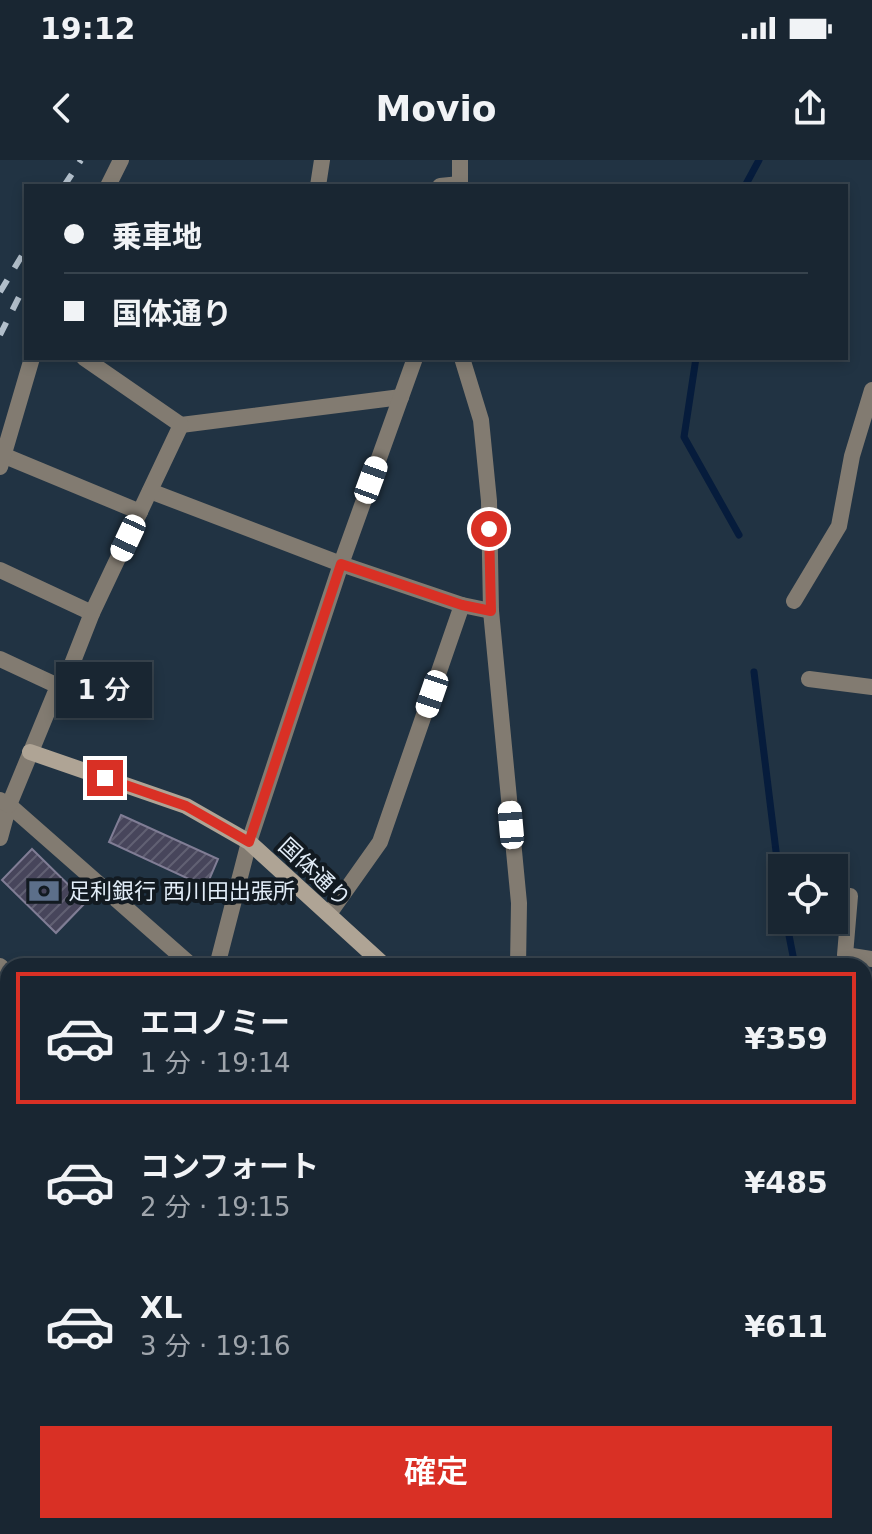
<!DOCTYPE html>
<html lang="ja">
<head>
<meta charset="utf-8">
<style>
  :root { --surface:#192632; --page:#26323e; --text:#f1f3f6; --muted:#9fa5ac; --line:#37434d; --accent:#d93025 }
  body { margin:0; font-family:"DejaVu Sans","Noto Sans JP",sans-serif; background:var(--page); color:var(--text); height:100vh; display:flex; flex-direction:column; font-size:30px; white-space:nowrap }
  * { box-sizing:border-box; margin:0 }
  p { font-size:26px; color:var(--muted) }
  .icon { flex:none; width:44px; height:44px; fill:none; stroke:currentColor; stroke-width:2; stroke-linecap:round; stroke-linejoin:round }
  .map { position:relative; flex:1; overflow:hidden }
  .panel { position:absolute; left:0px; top:798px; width:872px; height:576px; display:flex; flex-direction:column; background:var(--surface); border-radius:24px 24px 0 0; box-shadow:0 4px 12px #0003,0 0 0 2px var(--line) }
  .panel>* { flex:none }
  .hud { position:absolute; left:24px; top:24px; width:824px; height:176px; border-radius:0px; box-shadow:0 4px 12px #0003,0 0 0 2px var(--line); display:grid; align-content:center; height:176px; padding:0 40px; background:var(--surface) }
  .buttons { position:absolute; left:768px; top:694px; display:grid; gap:16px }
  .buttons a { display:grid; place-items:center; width:80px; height:80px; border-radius:0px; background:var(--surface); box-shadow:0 4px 12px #0003,0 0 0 2px var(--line); font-size:40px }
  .end { position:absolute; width:36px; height:36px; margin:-18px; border:10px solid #d93025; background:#fff; box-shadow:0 0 0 4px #fff }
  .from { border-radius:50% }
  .bubble { position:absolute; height:56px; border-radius:0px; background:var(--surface); box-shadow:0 4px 12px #0003,0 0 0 2px var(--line); font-size:26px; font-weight:600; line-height:56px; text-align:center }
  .car { position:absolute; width:24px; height:48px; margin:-24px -12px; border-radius:10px; box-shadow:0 0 6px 2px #0007; background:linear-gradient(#fff 24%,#345 0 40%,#fff 0 76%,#345 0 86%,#fff 0) }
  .hud b { display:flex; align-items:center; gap:28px; height:76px; font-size:30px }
  .hud b+b { border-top:2px solid var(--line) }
  .hud i { width:20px; height:20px; background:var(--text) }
  ul { padding:14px 0 0; list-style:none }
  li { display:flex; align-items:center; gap:24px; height:132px; margin:0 16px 12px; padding:0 24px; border:4px solid transparent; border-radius:0px }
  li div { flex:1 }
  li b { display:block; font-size:30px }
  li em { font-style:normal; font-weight:600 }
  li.selected { border-color:var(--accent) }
  li>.icon { width:72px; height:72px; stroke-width:1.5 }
  .primary-button { display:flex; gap:16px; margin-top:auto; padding:16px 40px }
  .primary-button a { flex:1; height:92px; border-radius:0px; background:var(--accent); color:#fff; font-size:32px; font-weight:600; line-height:92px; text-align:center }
  .status { display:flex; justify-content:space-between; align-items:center; height:56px; padding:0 40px; background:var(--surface); direction:ltr }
  .status svg { height:22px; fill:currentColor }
  header { display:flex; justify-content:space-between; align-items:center; height:104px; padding:0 40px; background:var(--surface); font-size:36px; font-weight:600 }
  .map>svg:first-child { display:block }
  .park { fill:url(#park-tufts) }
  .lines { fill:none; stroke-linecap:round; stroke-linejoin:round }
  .stream { stroke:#061c3c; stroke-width:7 }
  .building { fill:url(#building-hatch); stroke:#807d95; stroke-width:2 }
  .minor { stroke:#827b71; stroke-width:16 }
  .tertiary { stroke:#827b71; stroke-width:16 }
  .secondary { stroke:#afa495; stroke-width:16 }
  .rail { stroke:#b1beca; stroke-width:6; stroke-dasharray:14 14; stroke-linecap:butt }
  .route { stroke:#d93025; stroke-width:10 }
  .labels { text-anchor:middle; stroke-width:8; stroke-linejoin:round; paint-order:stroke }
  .street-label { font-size:22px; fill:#e2edf8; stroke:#121a21 }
  .poi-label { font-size:22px; fill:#e2edf8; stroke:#121a21; text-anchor:start }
</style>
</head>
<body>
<div class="status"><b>19:12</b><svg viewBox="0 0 49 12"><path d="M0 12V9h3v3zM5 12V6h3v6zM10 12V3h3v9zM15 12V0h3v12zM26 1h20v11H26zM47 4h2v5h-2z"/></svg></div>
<header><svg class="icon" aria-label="back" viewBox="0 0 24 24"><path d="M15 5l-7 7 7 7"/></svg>Movio<svg class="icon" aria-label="share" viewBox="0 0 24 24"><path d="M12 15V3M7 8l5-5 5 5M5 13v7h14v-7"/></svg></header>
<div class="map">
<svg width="872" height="1374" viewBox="0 0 872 1374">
  <defs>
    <pattern id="park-tufts" width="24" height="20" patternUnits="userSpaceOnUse" patternTransform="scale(2)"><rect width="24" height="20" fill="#2e573f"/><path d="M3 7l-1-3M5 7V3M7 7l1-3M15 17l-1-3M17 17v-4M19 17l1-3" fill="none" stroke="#4c6f5c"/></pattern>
    <pattern id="building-hatch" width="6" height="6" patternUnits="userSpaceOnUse" patternTransform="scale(2)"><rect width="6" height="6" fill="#47455b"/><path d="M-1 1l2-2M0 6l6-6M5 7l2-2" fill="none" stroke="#616073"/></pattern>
  </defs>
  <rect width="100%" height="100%" fill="#213343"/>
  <!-- park -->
  <path class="park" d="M 864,1277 L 872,1284 L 872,1374 L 766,1374 L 763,1366 L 864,1366 Z"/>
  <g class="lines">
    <!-- stream -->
    <g class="stream">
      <path d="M 745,26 L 759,0"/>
      <path d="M 696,198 L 684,277 L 739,375"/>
      <path d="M 754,512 L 782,740"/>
      <path d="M 786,760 L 795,806"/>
    </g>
  </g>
  <!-- building -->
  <g class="building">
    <path d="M 121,655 L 218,699 L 206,727 L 109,682 Z"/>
    <path d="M 32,689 L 86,742 L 56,773 L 2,720 Z"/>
  </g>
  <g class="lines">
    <!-- minor -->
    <g class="minor">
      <path d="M 108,26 L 121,0"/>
      <path d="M 318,26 L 322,0"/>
      <path d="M 440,26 L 460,24"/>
      <path d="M 460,26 L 460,0"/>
      <path d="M 462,198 L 481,260 L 489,341 L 491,451 L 519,743 L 518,806"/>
      <path d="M 181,265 L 401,237"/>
      <path d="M 5,296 L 140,352"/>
      <path d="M 0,307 L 32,198"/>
      <path d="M 150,331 L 341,404 L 462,445 L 491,451"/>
      <path d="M 0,410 L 92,453"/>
      <path d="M 794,441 L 839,366 L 852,296 L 872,230"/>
      <path d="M 809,519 L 872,527"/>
      <path d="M 58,526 L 72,504 L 92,453 L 181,265 L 84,198"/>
      <path d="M 0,678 L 9,645 L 192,806"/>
      <path d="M 850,736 L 845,795 L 872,799"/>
      <path d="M 329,754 L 380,682 L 462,445"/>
      <path d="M 0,806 L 8,813"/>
      <path d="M 217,806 L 249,682 L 341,404 L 415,198"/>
      <path d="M 864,1020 L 872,1060"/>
      <path d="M 864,1091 L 872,1089"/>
      <path d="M 3,1198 L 8,1172"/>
      <path d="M 0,1341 L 8,1332"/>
      <path d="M 170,1366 L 177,1374"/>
      <path d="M 716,1366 L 717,1374"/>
      <path d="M 538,1370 L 559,1374"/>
      <path d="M 256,1374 L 257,1366"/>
      <path d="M 390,1374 L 392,1366"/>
    </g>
    <!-- tertiary -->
    <path class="tertiary" d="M 0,499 L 58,526 L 9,645 L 0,640"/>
    <!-- secondary -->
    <g class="secondary">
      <path d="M 30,592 L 186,646 L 249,682 L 385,806"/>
      <path d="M 864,1248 L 872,1255"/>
    </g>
    <!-- rail -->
    <g class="rail">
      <path d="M 64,26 L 81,0"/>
      <path d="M 0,132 L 26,89"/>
      <path d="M 0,175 L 26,123"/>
    </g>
  </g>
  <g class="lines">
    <!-- route -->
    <path class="route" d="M 105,618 L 186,646 L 249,682 L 341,404 L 462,445 L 491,451 L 489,369"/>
  </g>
  <!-- icons -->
  <defs>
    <symbol id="bank-bare" viewBox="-9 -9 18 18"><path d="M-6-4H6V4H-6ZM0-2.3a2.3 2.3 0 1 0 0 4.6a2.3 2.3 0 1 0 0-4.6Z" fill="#5c6f8a" stroke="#121a21" stroke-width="2.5" paint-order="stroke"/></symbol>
  </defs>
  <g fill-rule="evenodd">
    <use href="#bank-bare" x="22" y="709" width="44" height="44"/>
  </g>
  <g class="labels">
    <!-- street labels -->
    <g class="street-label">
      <text transform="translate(315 712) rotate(43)" y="8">国体通り</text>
    </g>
    <!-- poi labels -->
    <g class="poi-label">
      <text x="68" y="739">足利銀行 西川田出張所</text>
    </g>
  </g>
</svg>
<div class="buttons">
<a><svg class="icon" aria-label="locate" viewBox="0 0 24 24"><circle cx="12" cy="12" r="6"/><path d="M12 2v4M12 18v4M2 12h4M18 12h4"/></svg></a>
</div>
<i class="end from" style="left:489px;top:369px"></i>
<i class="end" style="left:105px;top:618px"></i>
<div class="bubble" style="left:56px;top:502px;width:96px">1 分</div>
<i class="car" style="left:371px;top:320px;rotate:20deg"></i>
<i class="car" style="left:128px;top:378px;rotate:205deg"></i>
<i class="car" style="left:432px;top:534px;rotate:199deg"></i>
<i class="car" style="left:511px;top:665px;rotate:355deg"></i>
<div class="hud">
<b><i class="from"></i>乗車地</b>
<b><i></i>国体通り</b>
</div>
<section class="panel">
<ul>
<li class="selected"><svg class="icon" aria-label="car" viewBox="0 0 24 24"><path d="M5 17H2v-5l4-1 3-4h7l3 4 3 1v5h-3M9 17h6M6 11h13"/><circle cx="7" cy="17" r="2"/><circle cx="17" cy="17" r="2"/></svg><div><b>エコノミー</b><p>1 分 · 19:14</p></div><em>¥359</em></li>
<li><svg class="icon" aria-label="car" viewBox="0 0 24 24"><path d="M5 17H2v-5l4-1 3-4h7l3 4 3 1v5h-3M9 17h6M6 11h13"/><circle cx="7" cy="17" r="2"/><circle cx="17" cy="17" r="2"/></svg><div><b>コンフォート</b><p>2 分 · 19:15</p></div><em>¥485</em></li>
<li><svg class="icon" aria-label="car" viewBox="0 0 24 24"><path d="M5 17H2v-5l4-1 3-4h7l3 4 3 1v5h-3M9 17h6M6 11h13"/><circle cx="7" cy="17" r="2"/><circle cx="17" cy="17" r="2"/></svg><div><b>XL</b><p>3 分 · 19:16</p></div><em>¥611</em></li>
</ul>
<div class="primary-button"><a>確定</a></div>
</section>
</div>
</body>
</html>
